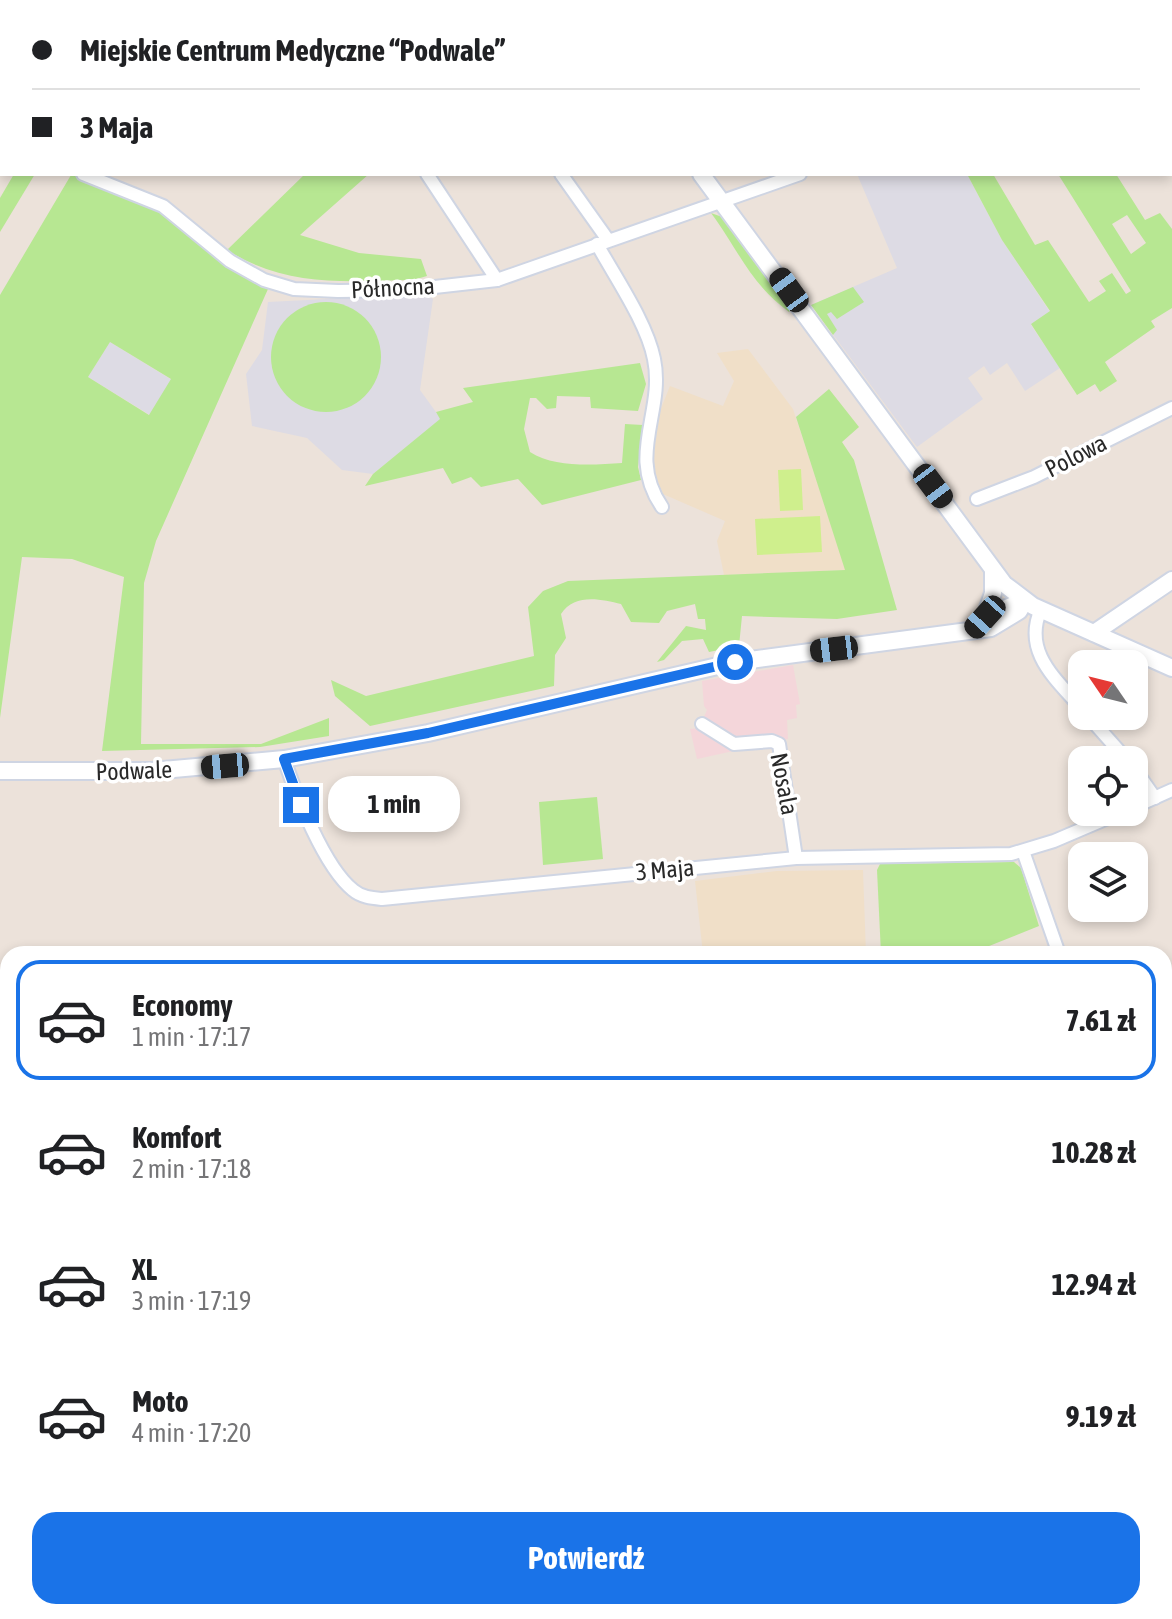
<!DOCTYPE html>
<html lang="pl">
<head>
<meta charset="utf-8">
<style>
  :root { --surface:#fff; --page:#f6f6f6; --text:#202124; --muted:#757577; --line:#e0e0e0; --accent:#1a73e8 }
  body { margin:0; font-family:"Asap Condensed",sans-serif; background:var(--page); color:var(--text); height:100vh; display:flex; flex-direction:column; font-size:30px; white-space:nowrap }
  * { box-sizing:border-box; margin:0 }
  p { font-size:26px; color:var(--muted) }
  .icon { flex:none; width:44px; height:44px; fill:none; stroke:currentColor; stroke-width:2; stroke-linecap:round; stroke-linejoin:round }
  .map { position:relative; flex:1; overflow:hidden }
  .side { position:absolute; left:0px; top:946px; width:1172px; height:674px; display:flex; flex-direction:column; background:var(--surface); border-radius:24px 24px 0 0; box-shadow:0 4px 12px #0003 }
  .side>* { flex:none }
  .top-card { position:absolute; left:0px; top:0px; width:1172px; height:176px; box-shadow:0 4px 12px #0003; display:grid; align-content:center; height:176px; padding:0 32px; background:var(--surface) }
  .needle { width:52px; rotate:305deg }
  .buttons { position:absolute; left:1068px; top:650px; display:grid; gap:16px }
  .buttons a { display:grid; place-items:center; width:80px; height:80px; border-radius:16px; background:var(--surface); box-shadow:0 4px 12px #0003; font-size:40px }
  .end { position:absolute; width:36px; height:36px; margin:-18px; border:10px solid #1a73e8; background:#fff; box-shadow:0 0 0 4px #fff }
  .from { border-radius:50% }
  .bubble { position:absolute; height:56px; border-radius:24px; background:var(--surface); box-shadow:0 4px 12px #0003; font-size:26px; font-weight:700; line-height:56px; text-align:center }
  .car { position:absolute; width:24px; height:48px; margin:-24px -12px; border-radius:10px; box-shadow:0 0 6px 2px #0007; background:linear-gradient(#222 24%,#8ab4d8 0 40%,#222 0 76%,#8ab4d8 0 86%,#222 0) }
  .top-card b { display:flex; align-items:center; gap:28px; height:76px; font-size:30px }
  .top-card b+b { border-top:2px solid var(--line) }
  .top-card i { width:20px; height:20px; background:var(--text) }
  ul { padding:14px 0 0; list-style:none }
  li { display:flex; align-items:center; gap:24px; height:120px; margin:0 16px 12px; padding:0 16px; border:4px solid transparent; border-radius:24px }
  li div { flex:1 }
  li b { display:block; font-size:30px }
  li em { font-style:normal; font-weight:700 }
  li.active { border-color:var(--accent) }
  li>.icon { width:72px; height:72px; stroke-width:1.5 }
  .action { display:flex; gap:16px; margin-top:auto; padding:16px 32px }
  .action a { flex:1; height:92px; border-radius:24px; background:var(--accent); color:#fff; font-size:32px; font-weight:700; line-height:92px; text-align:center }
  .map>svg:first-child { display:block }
  .industrial { fill:#dddbe4 }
  .education { fill:#f0dfc8 }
  .medical { fill:#f4d6da }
  .green { fill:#b7e792; fill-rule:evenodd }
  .pitch { fill:#cfef8d }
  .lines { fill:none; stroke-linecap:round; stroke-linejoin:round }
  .minor-casing { stroke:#cfd5e3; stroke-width:16 }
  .tertiary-casing { stroke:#cfd5e3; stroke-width:20 }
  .minor { stroke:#fff; stroke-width:12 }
  .tertiary { stroke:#fff; stroke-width:16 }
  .route { stroke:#1a73e8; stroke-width:10 }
  .labels { text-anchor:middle; stroke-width:7; stroke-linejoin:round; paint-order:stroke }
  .street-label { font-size:24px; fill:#292929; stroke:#fff }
</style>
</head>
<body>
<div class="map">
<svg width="1172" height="1619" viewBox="0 0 1172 1619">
  <rect width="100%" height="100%" fill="#ece2da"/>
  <!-- industrial -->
  <g class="industrial">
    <path d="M 857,174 L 967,174 L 1002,240 L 1050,312 L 1031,325 L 1060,368 L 1025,391 L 1007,363 L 990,375 L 984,366 L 968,378 L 983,399 L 917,447 L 811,305 L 897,268 Z"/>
    <path d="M 425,294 L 433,299 L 420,390 L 441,419 L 373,474 L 342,470 L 307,438 L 252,426 L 246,374 L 262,350 L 268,302 Z"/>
    <path d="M 110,342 L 172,380 L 150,415 L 88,377 Z"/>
  </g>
  <!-- education -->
  <g class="education">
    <path d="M 748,349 L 793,409 L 846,570 L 724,575 L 717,541 L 725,521 L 656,491 L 651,479 L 652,431 L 670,386 L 723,406 L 734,381 L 717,353 Z"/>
    <path d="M 863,870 L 866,954 L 703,954 L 695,881 L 777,871 Z"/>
  </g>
  <!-- medical -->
  <path class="medical" d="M 793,665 L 800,704 L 796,705 L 797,718 L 787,720 L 788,739 L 697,759 L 690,729 L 699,728 L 707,710 L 704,706 L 702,681 Z"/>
  <!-- green -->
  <g class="green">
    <path d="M 14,174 L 35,174 L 0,232 L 0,198 Z"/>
    <path d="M 305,174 L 369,174 L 300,235 L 359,253 L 421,259 L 427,276 L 413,280 C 343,281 288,288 227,250 Z"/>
    <path d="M 967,174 L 993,174 L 1035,245 L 1048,240 L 1089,302 L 1106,291 L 1099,281 L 1112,273 L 1126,294 L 1131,291 L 1058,174 L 1116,174 L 1145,220 L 1160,213 L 1172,229 L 1172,308 L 1151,321 L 1155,327 L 1105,362 L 1117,381 L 1100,392 L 1095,384 L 1077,395 L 1031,324 L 1050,311 L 1002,240 ZM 1127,215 L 1146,243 L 1131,254 L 1112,224 Z"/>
    <path d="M 71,175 L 97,181 L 166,211 L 234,268 L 268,289 L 156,541 L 144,583 L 141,744 L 261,744 L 329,718 L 329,736 L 260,747 L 102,751 L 124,577 L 72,559 L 22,557 L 0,718 L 0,295 ZM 110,342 L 171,379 L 149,415 L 88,377 Z"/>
    <path d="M 711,213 L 725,218 L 791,309 L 789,312 C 748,281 740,252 711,213 Z"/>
    <path d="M 853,287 L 864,302 L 837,319 L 831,312 L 827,314 L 837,330 L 833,335 L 811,305 Z"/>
    <circle cx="326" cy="357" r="55"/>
    <path d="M 640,363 L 646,384 L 638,411 L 591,408 L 590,397 L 557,396 L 556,408 L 547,409 L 536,398 L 530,398 L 524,429 L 530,452 C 555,468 593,465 622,463 L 625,424 L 643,425 L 638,467 L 641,480 L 542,505 L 518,479 L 481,487 L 471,477 L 452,484 L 443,468 L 365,486 L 373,474 L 440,419 L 436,412 L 473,402 L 463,388 Z"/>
    <path d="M 829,389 L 859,427 L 842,442 L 854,460 L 897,610 L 837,619 L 742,616 L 739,646 L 709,652 L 703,639 L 682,641 L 664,660 L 657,662 L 686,626 L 706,630 L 705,619 L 698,619 L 695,604 L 667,611 L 659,623 L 631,622 L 621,604 C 601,599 574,593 561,614 L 566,638 L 555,655 L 554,686 L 370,726 L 335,696 L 331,680 L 366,696 L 534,656 L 528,607 L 543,591 L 568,581 L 845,570 L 796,417 Z"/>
    <path d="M 597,797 L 603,859 L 543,865 L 539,802 Z"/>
    <path d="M 1014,862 L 1021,868 L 1039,926 L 969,954 L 881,954 L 877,870 L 880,864 Z"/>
  </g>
  <!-- pitch -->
  <g class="pitch">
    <path d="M 801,469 L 803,510 L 780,511 L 778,470 Z"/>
    <path d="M 820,516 L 822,552 L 757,555 L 755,519 Z"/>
  </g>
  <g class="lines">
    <defs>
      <g id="minor">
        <path d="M 640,0 L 642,2"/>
        <path d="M 788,0 L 797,2"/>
        <path d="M 27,2 L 28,0"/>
        <path d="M 755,2 L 759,0"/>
        <path d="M 0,47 L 2,44"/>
        <path d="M 0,141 L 2,142"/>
        <path d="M 1170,146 L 1172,146"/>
        <path d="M 83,174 L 163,206 L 230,261 L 264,280 L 294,289 L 338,291 L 408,290 L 497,280 L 800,174"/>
        <path d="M 427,174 L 497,280"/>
        <path d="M 561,174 L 608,240"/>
        <path d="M 597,244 C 615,277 647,323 654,359 C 665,412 626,455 662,507"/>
        <path d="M 977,499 L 1034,477 L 1172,408"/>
        <path d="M 1041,609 C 1022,652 1056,679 1082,709"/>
        <path d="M 1088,716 L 1127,760"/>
        <path d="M 702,724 L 734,744 L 772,741 L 779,744 L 796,858"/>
        <path d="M 284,759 C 296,794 324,867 353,890 C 361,897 372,898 382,899 L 796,858 L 1011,854 L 1054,841 L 1122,812"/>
        <path d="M 1134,768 L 1155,798"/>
        <path d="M 1134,807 L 1172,790"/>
        <path d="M 1023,851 L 1059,954"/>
        <path d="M 8,1057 L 8,1058"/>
        <path d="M 1164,1106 L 1172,1107"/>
        <path d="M 1164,1194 L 1172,1197"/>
        <path d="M 1164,1277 L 1172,1272"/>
        <path d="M 0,1327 L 8,1327"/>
        <path d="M 260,1612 L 261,1619"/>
      </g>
      <g id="tertiary">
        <path d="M 570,0 L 572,2"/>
        <path d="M 701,174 L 1004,584 L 1033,606 L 1172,668"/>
        <path d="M 985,617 L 993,593 L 993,570"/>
        <path d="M 974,629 L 985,617 L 1023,601"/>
        <path d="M 1094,633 L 1172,580"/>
        <path d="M 0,771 L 152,771 L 284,759 L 428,733 L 735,662 L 991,628 L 1019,611 L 1025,601"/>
        <path d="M 1164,1435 L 1172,1426"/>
        <path d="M 0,1459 L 8,1459"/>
        <path d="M 953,1619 L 959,1612"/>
      </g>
    </defs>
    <!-- minor casing -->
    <use href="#minor" class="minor-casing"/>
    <!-- tertiary casing -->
    <use href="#tertiary" class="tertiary-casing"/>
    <!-- minor -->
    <use href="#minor" class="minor"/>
    <!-- tertiary -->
    <use href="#tertiary" class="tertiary"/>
  </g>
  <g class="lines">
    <!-- route -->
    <path class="route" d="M 301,805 L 284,759 L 428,733 L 735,662"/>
  </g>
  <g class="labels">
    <!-- street labels -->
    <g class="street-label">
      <text transform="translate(393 288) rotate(-3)" y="8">Północna</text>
      <text transform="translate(1076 456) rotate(-27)" y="8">Polowa</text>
      <text transform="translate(134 771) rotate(-2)" y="8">Podwale</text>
      <text transform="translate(784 784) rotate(79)" y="8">Nosala</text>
      <text transform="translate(665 870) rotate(-5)" y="8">3 Maja</text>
    </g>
  </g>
</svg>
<div class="buttons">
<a><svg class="needle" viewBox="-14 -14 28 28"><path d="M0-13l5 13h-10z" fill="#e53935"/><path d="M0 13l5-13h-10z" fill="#757577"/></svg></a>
<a><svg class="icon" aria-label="locate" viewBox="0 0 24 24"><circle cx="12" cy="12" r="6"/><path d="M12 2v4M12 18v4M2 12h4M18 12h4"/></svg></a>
<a><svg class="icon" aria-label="layers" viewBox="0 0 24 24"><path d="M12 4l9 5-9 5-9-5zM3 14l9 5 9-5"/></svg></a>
</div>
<i class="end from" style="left:735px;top:662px"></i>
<i class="end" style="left:301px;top:805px"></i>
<div class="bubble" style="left:328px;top:776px;width:132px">1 min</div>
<i class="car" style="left:789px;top:290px;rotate:324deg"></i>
<i class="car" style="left:933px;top:486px;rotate:143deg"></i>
<i class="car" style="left:985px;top:617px;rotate:222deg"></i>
<i class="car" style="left:834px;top:649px;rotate:263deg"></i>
<i class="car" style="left:225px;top:766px;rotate:265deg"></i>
<div class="top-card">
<b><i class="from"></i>Miejskie Centrum Medyczne “Podwale”</b>
<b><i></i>3 Maja</b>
</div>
<section class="side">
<ul>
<li class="active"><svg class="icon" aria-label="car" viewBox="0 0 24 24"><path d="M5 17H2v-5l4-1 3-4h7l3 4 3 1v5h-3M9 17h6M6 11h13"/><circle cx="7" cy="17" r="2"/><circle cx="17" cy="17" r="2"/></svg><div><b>Economy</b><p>1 min · 17:17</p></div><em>7.61 zł</em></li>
<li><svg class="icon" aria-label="car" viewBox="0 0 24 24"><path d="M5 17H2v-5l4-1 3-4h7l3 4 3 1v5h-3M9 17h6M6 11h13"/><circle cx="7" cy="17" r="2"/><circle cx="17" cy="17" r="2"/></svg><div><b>Komfort</b><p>2 min · 17:18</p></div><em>10.28 zł</em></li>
<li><svg class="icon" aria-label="car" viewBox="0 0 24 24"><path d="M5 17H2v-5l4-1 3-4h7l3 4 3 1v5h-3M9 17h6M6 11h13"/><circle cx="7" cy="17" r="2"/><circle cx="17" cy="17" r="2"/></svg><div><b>XL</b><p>3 min · 17:19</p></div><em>12.94 zł</em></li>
<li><svg class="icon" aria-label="car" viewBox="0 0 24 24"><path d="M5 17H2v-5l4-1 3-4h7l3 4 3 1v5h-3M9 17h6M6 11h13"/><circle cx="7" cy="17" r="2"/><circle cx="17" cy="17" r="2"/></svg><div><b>Moto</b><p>4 min · 17:20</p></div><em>9.19 zł</em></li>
</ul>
<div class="action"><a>Potwierdź</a></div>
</section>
</div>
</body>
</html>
